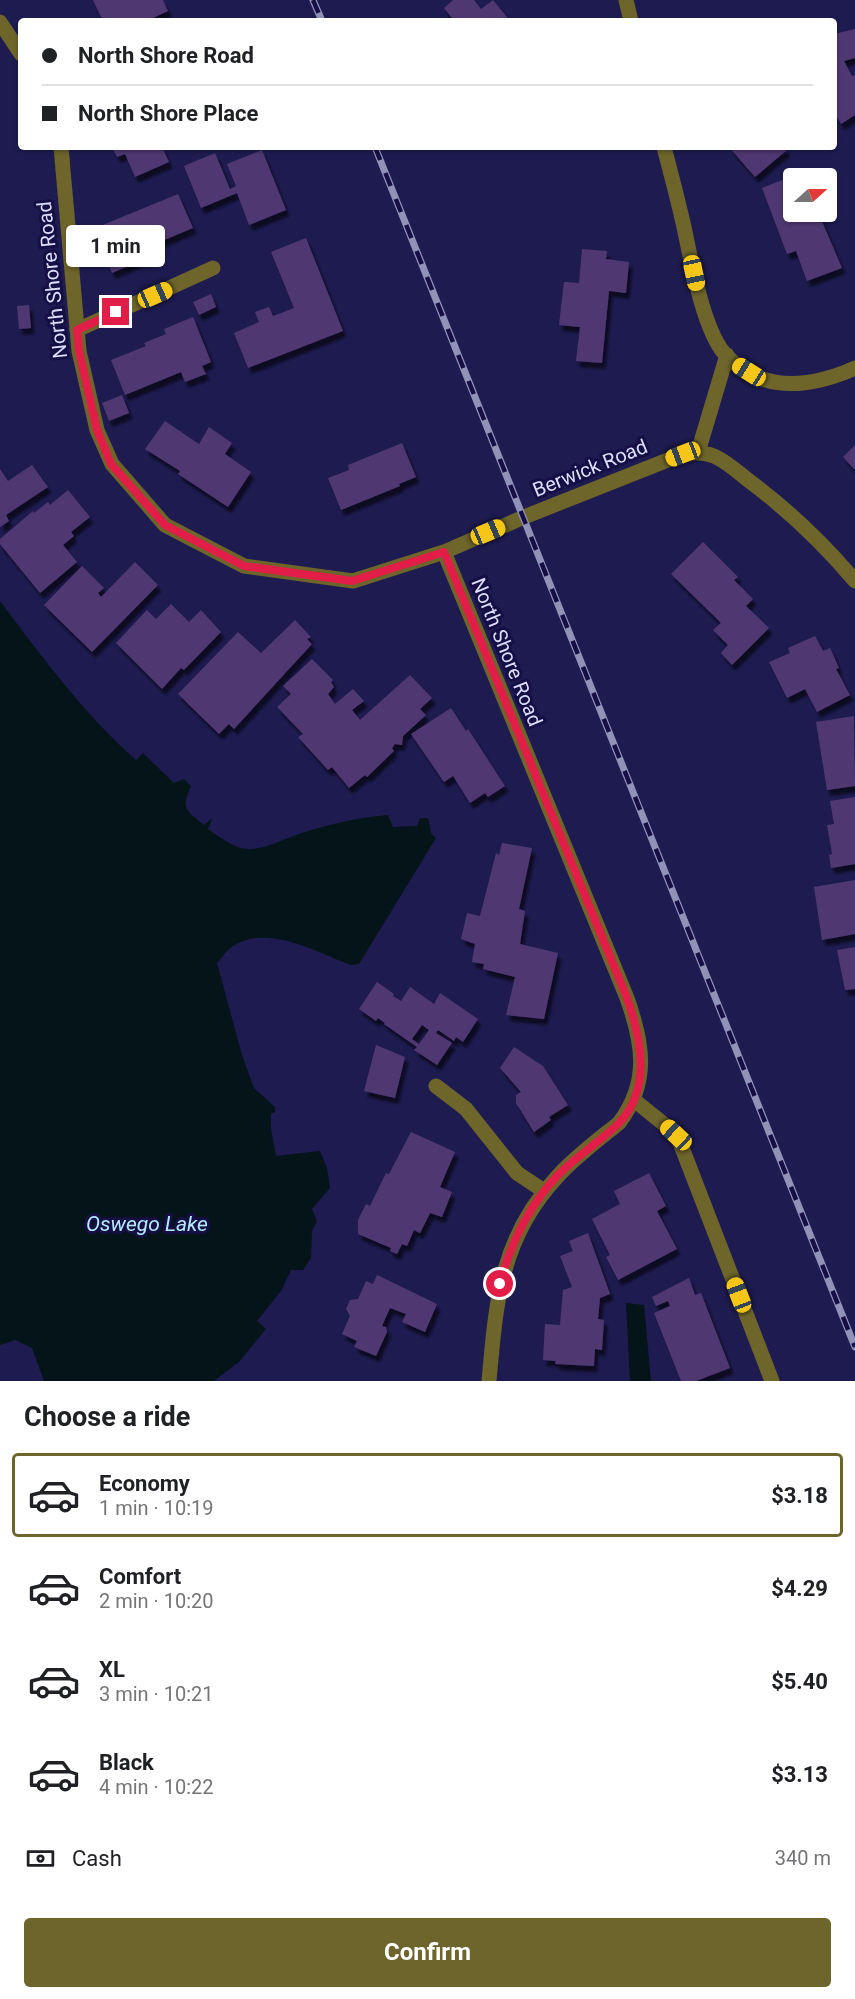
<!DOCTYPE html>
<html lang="en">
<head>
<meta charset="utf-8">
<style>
  :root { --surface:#fff; --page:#f6f6f6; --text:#202124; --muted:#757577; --line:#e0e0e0; --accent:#6e652d }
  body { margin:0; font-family:Roboto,sans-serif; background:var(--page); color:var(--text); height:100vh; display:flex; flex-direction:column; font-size:22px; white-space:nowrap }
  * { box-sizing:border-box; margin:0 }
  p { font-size:20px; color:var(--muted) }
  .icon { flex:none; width:33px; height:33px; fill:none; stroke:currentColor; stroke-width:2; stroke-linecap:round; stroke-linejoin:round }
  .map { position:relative; height:1381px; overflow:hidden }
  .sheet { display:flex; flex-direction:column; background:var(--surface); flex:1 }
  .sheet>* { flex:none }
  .top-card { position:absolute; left:18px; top:18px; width:819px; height:132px; border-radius:6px; box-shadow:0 2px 4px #0004; display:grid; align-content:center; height:132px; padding:0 24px; background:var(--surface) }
  .needle { width:39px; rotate:69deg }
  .controls { position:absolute; left:783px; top:168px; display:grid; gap:12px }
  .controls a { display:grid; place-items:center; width:54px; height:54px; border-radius:6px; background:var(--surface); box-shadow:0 2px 4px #0004; font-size:30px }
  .end { position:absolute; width:27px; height:27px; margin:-14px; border:8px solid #e11d48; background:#fff; box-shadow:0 0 0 3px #fff }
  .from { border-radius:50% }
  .bubble { position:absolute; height:42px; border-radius:6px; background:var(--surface); box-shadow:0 2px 4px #0004; font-size:20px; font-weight:700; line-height:42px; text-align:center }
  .car { position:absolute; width:18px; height:36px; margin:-18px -9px; border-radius:8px; box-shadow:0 0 4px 2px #0007; background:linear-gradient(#f5c518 24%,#345 0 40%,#f5c518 0 76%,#345 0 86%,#f5c518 0) }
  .top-card b { display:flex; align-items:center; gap:21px; height:57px; font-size:22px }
  .top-card b+b { border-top:2px solid var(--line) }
  .top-card i { width:15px; height:15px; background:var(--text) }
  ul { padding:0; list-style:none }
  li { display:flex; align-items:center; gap:18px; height:84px; margin:0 12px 9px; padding:0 12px; border:3px solid transparent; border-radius:6px }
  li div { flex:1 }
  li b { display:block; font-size:22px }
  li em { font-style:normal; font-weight:700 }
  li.on { border-color:var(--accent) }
  li>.icon { width:54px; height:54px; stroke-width:1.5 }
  h2 { padding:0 24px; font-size:27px; line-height:72px }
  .pay { display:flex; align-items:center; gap:15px; height:66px; padding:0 24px; font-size:22px }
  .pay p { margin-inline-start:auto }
  .action { display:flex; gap:12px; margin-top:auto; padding:12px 24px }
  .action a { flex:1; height:69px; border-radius:6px; background:var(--accent); color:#fff; font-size:24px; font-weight:700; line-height:69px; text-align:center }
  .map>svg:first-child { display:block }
  .water { fill:#051419 }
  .building { fill:#4f3872; fill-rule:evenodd; filter:url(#shadow) }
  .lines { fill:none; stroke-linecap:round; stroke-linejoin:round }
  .minor { stroke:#6e652b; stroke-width:15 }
  .rail-casing { stroke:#9192b8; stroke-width:7 }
  .rail { stroke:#150f46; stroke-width:4.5; stroke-dasharray:14; stroke-linecap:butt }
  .route { stroke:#e11d48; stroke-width:8 }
  .labels { text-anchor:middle; stroke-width:6; stroke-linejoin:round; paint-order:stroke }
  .street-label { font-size:20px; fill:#dcdffb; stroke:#150f46 }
  .water-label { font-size:21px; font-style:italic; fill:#b6eafb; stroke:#150f46 }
</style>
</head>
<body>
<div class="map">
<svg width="855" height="1381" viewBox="0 0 855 1381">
  <defs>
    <filter id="shadow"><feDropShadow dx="3.5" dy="6" stdDeviation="1.5" flood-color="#0009"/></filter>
  </defs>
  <rect width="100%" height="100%" fill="#1e1b51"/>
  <!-- water -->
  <g class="water">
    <path d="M 0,601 C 42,657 84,714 136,760 L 143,753 L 174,783 L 184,779 L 191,786 C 181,809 185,809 204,825 L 211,819 L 212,820 L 208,829 C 220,837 234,849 249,849 C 267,849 285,838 302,833 C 329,824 360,817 388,815 L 393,827 L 417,826 L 420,818 L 428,818 L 431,833 L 436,838 L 359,964 L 351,965 C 316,952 264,921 229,949 C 225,953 221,959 217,963 L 242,1055 L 254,1088 L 275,1107 L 275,1112 L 271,1114 L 271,1129 L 276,1156 L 320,1151 L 327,1168 L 330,1188 L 312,1209 L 317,1221 L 312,1231 L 311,1258 L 303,1270 L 291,1270 L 281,1291 L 257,1321 L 266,1329 L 239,1362 L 214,1381 L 44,1381 L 32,1348 L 15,1340 L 0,1345 Z"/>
    <path d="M 626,1303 L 644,1305 L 651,1381 L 630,1381 Z"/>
  </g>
  <!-- building -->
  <g class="building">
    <path d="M 93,0 L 163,0 L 168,11 L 153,18 L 154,21 L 103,21 Z"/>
    <path d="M 453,0 L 474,0 L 481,9 L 493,0 L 510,21 L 448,21 L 452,18 L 444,8 Z"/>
    <path d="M 855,29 L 855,58 L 844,61 L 852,76 L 855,75 L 855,115 L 841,124 L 834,112 L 834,34 Z"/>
    <path d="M 112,147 L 162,147 L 169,162 L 135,177 L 125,154 L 117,157 Z"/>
    <path d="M 729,147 L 785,147 L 787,150 L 755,177 Z"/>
    <path d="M 262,150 L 286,210 L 249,225 L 237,193 L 201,208 L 184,166 L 215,153 L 230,189 L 236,186 L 227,164 Z"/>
    <path d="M 803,172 L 805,178 L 794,178 L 794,212 L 818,212 L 842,268 L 807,281 L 796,251 L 787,254 L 762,188 Z"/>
    <path d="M 178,194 L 193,228 L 138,251 L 142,260 L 112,273 L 93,229 Z"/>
    <path d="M 306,238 L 343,331 L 248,368 L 234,333 L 259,322 L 255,312 L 269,307 L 273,316 L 294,308 L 271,252 Z"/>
    <path d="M 582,249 L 607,251 L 606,259 L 629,262 L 626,293 L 609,291 L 602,363 L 576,361 L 580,327 L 559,325 L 564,282 L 579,283 Z"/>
    <path d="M 211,294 L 216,307 L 199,315 L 193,302 Z"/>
    <path d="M 29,305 L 31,328 L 19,329 L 17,306 Z"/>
    <path d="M 193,317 L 211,362 L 202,366 L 206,374 L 185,382 L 181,372 L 125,395 L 111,360 L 146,346 L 144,343 L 166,334 L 164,329 Z"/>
    <path d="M 122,395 L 129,413 L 109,421 L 102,403 Z"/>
    <path d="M 165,421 L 199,444 L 209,427 L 232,443 L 225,454 L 251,472 L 228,507 L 178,474 L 180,471 L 145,449 Z"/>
    <path d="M 402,443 L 416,477 L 399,484 L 400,486 L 341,510 L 328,478 L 349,470 L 348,465 Z"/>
    <path d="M 855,445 L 855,470 L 843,457 Z"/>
    <path d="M 32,465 L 48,487 L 6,515 L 9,521 L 0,527 L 0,469 L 8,481 Z"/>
    <path d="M 68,490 L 90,517 L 71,532 L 74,536 L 63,545 L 77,562 L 40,593 L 0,544 L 0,539 L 33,511 L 34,513 L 48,502 L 50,505 Z"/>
    <path d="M 703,542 L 738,577 L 734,580 L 753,599 L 746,606 L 769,628 L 732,665 L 721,653 L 728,645 L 713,630 L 721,623 L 671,574 Z"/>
    <path d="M 135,562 L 158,585 L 92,652 L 44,605 L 82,566 L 104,588 L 98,593 L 101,597 Z"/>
    <path d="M 171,604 L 189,622 L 201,610 L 221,632 L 184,670 L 181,668 L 162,689 L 116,643 L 147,610 L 156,619 Z"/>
    <path d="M 295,620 L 311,637 L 307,639 L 312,644 L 234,729 L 229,724 L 219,734 L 178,694 L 238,632 L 261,653 Z"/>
    <path d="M 815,636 L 823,651 L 830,648 L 839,668 L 836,669 L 850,695 L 817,712 L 805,689 L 787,698 L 769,662 L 790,653 L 788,648 Z"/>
    <path d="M 312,659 L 333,680 L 331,682 L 334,687 L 328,694 L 335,704 L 353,689 L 364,701 L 352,710 L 360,720 L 410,675 L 432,698 L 420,709 L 426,715 L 403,736 L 402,745 L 395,744 L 392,748 L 394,751 L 367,777 L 365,775 L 349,788 L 332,767 L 328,770 L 298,737 L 303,734 L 277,707 L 291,694 L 283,686 Z"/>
    <path d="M 451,708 L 466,731 L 468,729 L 505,786 L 488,797 L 485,793 L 470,803 L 453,776 L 444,782 L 411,734 Z"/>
    <path d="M 854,716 L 855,786 L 827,790 L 816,722 Z"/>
    <path d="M 855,797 L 855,864 L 831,868 L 829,855 L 832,854 L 827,825 L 834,824 L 830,801 Z"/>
    <path d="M 502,843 L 532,848 L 519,909 L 525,911 L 520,944 L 558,953 L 544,1019 L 506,1015 L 515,977 L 483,969 L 484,964 L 472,962 L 475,944 L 461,939 L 467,913 L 480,916 L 496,853 L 499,855 Z"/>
    <path d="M 855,880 L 855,934 L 822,940 L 814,887 Z"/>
    <path d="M 855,947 L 855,989 L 845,990 L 837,950 Z"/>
    <path d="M 377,982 L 394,994 L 393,996 L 401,1001 L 410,987 L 434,1004 L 440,993 L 478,1019 L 463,1042 L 456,1037 L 454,1041 L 438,1030 L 436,1033 L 452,1043 L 437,1065 L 414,1050 L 417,1047 L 384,1024 L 385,1023 L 378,1018 L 376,1021 L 359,1009 ZM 422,1025 L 429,1030 L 419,1044 L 412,1039 Z"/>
    <path d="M 376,1045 L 405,1057 L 395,1098 L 364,1091 Z"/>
    <path d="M 514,1047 L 543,1066 L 568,1105 L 549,1117 L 551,1120 L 534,1132 L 516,1103 L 516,1095 L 521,1092 L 500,1068 Z"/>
    <path d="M 411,1132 L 455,1152 L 440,1187 L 452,1192 L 442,1217 L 430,1213 L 420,1233 L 414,1230 L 407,1246 L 402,1244 L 397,1254 L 390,1251 L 391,1248 L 358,1234 L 358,1220 L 366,1204 L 370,1206 L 386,1173 L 389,1174 Z"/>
    <path d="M 649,1173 L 666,1206 L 657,1211 L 677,1249 L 618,1280 L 606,1257 L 610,1255 L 592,1219 L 620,1204 L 614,1191 Z"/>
    <path d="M 588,1233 L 610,1294 L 600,1298 L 598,1319 L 604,1320 L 602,1350 L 595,1349 L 594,1366 L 555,1364 L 556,1361 L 543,1360 L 545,1324 L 560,1325 L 563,1290 L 572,1287 L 560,1256 L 573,1251 L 569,1241 Z"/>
    <path d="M 377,1275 L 437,1304 L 425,1332 L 402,1322 L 406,1314 L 390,1308 L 382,1326 L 386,1327 L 387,1332 L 376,1356 L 354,1347 L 357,1341 L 342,1334 L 350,1316 L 346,1309 L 350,1300 L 358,1299 L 366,1281 L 373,1284 Z"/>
    <path d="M 689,1278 L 695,1295 L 701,1293 L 730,1368 L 696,1381 L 681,1381 L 654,1313 L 670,1306 L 668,1301 L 656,1306 L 652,1297 Z"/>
  </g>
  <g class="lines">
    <!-- minor -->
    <g class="minor">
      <path d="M 626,0 L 631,21"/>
      <path d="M 0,22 L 21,54"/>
      <path d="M 61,147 L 79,351 L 97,430 L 112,464 L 165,525 L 244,566 L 353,581 L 444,552 L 524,517 L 683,454 C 694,452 703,452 714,456 C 727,462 737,471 748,480 C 787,509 823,543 855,581"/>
      <path d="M 664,147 C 671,174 678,200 684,227 C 691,260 703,328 724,353 C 761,394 810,388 855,368"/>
      <path d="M 77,330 L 213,268"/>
      <path d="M 698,452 L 727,355"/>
      <path d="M 444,552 L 627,998 C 643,1043 650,1082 619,1123 C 598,1140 575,1157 557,1177 C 500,1238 496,1303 489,1381"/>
      <path d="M 436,1086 L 466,1109 L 517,1173 L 544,1191"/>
      <path d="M 634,1100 L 665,1125 L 679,1140 L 772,1381"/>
    </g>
    <defs>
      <g id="rail">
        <path d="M 313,0 L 322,21"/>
        <path d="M 375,147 L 855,1347"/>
      </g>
    </defs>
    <!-- rail casing -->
    <use href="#rail" class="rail-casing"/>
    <!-- rail -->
    <use href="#rail" class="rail"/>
  </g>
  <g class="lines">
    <!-- route -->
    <path class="route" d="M 116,312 L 77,330 L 79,351 L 97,430 L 111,464 L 165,525 L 244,566 L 352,581 L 444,552 L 627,998 C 641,1038 652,1088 619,1123 C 600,1142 576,1156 557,1176 C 529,1206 510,1245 500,1284"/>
  </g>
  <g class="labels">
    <!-- street labels -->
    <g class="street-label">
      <text transform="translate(52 280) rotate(-96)" y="7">North Shore Road</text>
      <text transform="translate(590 468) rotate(-22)" y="7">Berwick Road</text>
      <text transform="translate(507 652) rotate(68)" y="7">North Shore Road</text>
    </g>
    <!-- water labels -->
    <g class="water-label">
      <text x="147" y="1231">Oswego Lake</text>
    </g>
  </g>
</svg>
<div class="controls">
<a><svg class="needle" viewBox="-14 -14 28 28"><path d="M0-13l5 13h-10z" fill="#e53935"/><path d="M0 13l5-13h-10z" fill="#757577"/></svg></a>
</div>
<i class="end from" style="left:500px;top:1284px"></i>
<i class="end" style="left:116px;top:312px"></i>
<div class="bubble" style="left:66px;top:225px;width:99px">1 min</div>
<i class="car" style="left:694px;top:273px;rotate:168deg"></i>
<i class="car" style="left:155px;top:295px;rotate:66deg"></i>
<i class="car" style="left:749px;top:372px;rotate:302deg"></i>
<i class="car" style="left:683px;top:454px;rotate:249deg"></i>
<i class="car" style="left:488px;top:532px;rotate:67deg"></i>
<i class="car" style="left:676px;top:1135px;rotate:313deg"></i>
<i class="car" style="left:739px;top:1295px;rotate:339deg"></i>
<div class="top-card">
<b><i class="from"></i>North Shore Road</b>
<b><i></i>North Shore Place</b>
</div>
</div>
<section class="sheet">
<h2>Choose a ride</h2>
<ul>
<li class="on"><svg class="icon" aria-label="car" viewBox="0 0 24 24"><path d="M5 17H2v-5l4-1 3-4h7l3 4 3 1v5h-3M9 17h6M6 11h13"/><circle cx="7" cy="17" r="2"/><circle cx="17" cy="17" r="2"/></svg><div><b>Economy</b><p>1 min · 10:19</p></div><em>$3.18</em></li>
<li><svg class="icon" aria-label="car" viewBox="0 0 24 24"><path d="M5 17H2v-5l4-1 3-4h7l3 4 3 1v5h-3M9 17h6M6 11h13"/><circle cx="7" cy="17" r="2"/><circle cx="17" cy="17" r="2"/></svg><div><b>Comfort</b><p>2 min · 10:20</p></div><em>$4.29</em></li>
<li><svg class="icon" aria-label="car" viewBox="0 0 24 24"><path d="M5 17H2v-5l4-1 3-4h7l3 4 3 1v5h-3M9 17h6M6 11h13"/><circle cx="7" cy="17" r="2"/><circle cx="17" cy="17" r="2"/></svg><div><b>XL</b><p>3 min · 10:21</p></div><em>$5.40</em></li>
<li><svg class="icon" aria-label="car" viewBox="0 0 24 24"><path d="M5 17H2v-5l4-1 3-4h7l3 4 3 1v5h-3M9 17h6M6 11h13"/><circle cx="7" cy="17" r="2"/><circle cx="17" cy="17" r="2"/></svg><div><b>Black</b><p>4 min · 10:22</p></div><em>$3.13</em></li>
</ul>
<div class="pay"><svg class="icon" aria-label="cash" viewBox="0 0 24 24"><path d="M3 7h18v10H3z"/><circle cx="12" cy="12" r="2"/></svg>Cash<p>340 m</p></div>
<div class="action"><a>Confirm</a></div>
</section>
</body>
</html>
